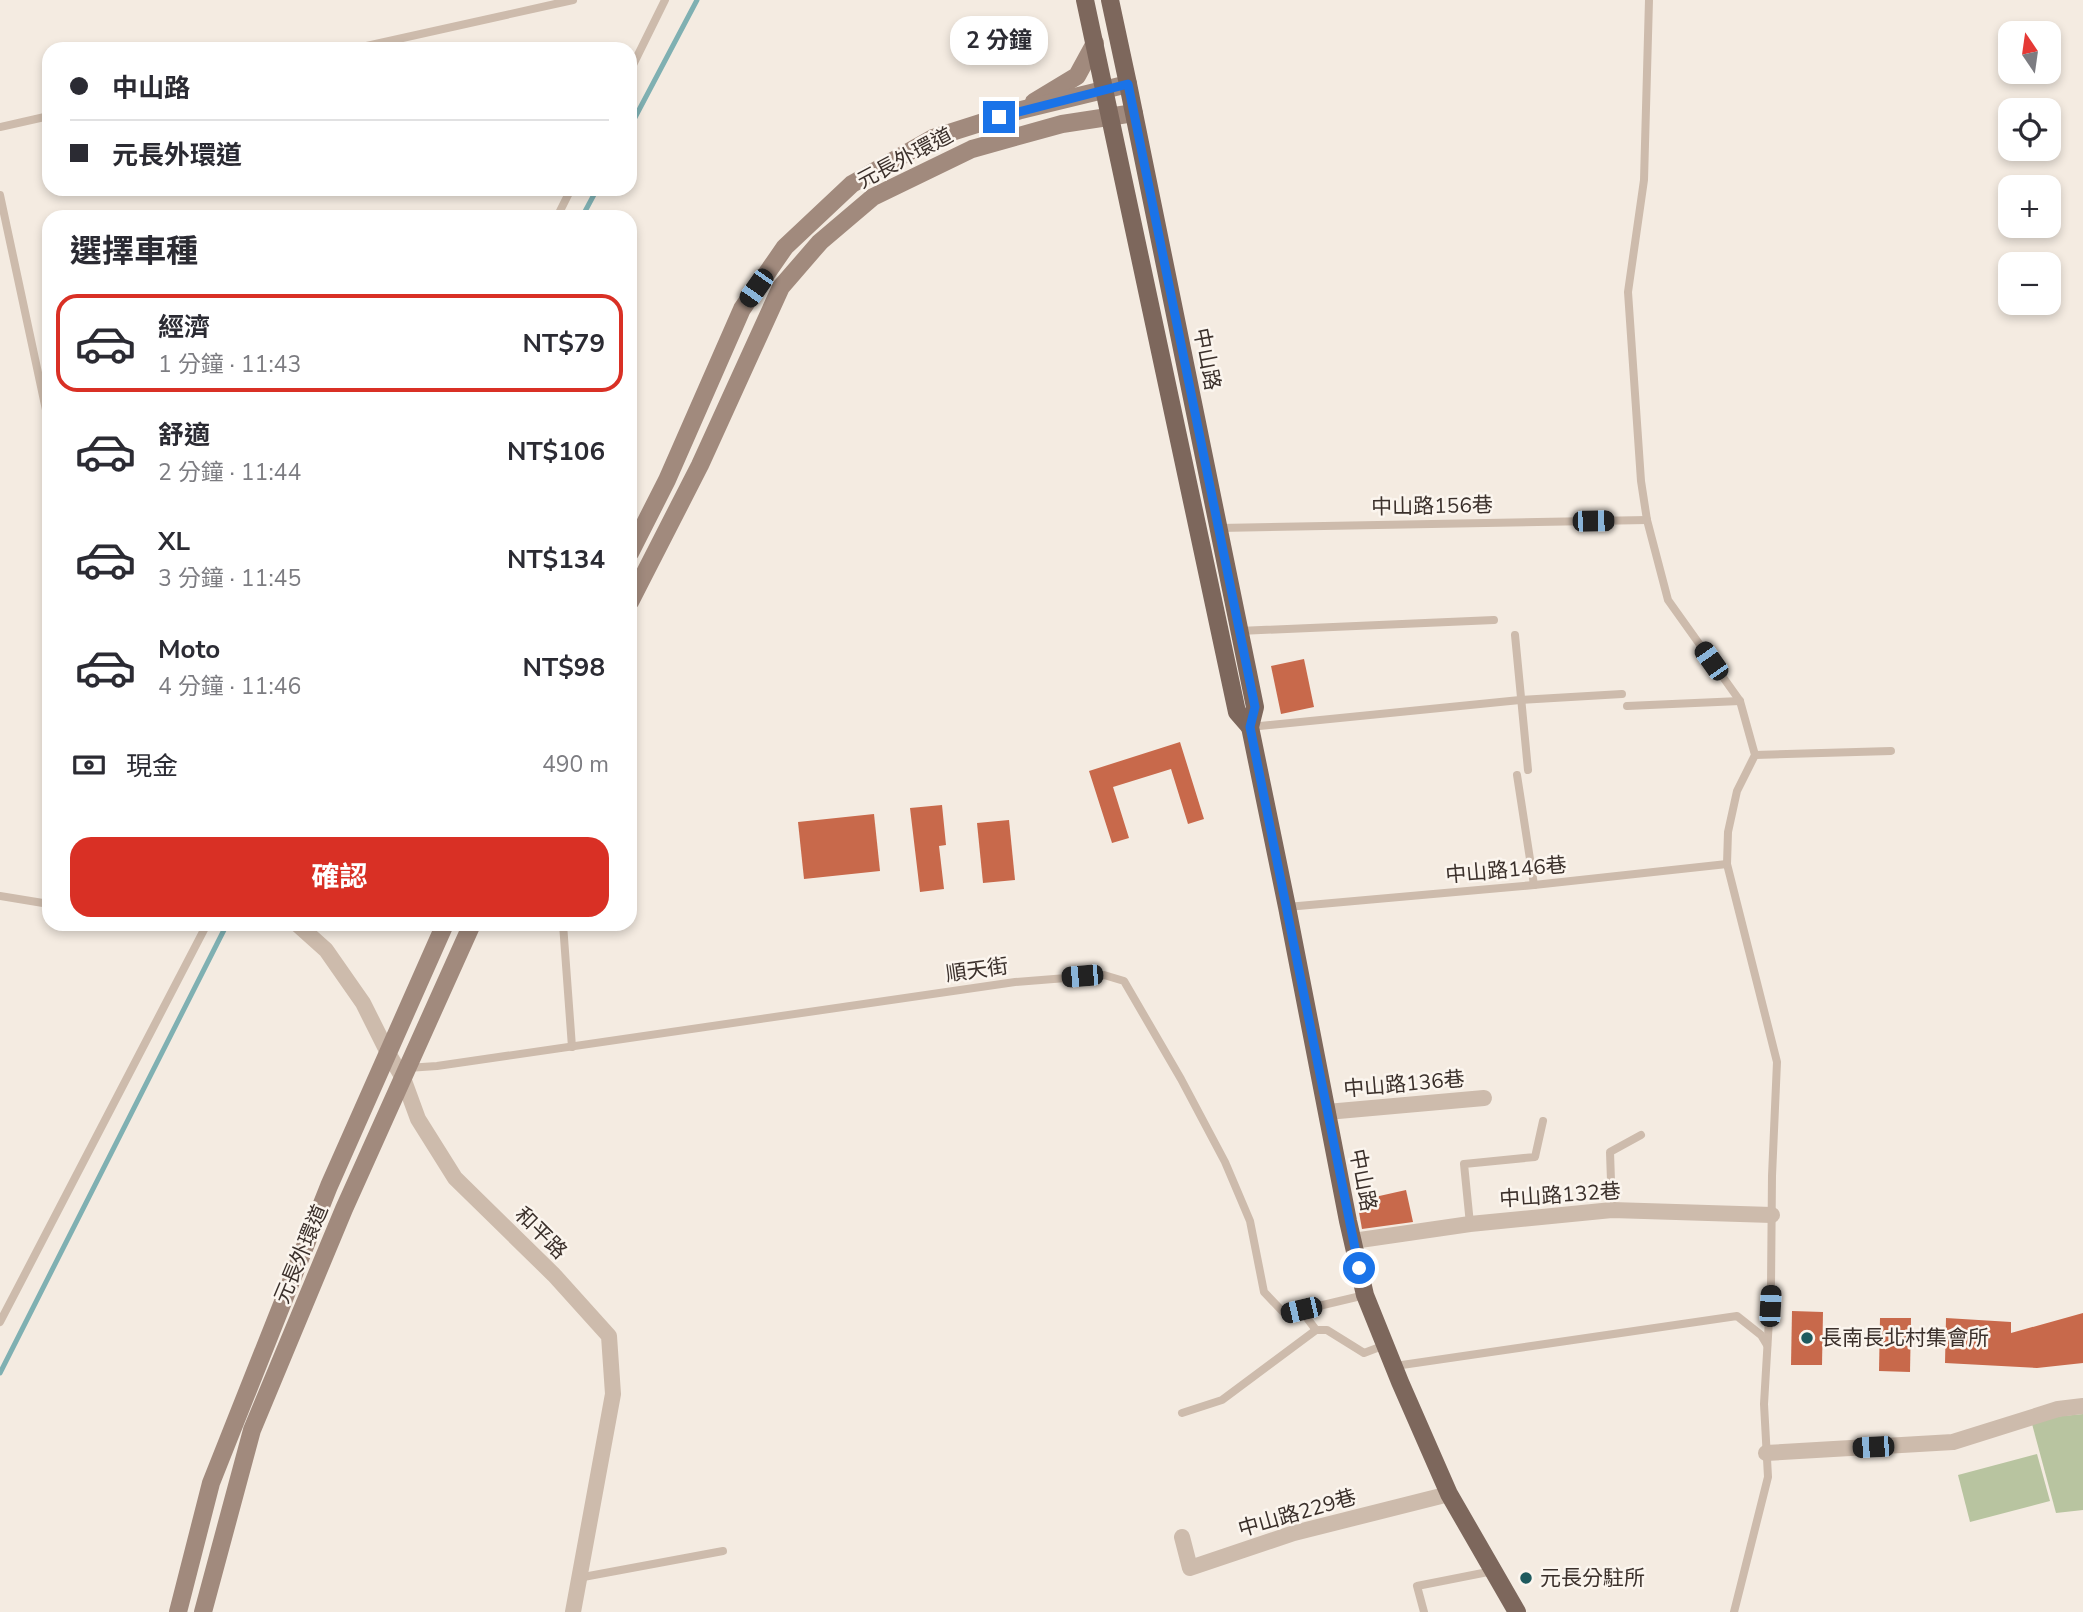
<!DOCTYPE html>
<html lang="zh-TW">
<head>
<meta charset="utf-8">
<style>
  :root { --surface:#fff; --page:#f7f7f7; --text:#2b2b33; --muted:#7c7c81; --line:#e1e1e2; --accent:#d93025 }
  body { margin:0; font-family:"Nunito Sans","Noto Sans TC",sans-serif; background:var(--page); color:var(--text); height:100vh; display:flex; flex-direction:column; font-size:26px; white-space:nowrap }
  * { box-sizing:border-box; margin:0 }
  p { font-size:23px; color:var(--muted) }
  .icon { flex:none; width:38px; height:38px; fill:none; stroke:currentColor; stroke-width:2; stroke-linecap:round; stroke-linejoin:round }
  .map { position:relative; flex:1; overflow:hidden }
  .details { position:absolute; left:42px; top:210px; width:595px; height:721px; display:flex; flex-direction:column; background:var(--surface); border-radius:21px; box-shadow:0 4px 10px #0003 }
  .details>* { flex:none }
  .hud { position:absolute; left:42px; top:42px; width:595px; height:154px; border-radius:21px; box-shadow:0 4px 10px #0003; display:grid; align-content:center; height:154px; padding:0 28px; background:var(--surface) }
  .needle { width:46px; rotate:347deg }
  .tools { position:absolute; left:1998px; top:21px; display:grid; gap:14px }
  .tools a { display:grid; place-items:center; width:63px; height:63px; border-radius:14px; background:var(--surface); box-shadow:0 4px 10px #0003; font-size:35px }
  .end { position:absolute; width:32px; height:32px; margin:-16px; border:9px solid #1a73e8; background:#fff; box-shadow:0 0 0 4px #fff }
  .from { border-radius:50% }
  .bubble { position:absolute; height:49px; border-radius:21px; background:var(--surface); box-shadow:0 4px 10px #0003; font-size:23px; font-weight:700; line-height:49px; text-align:center }
  .car { position:absolute; width:21px; height:42px; margin:-21px -10px; border-radius:9px; box-shadow:0 0 5px 2px #0007; background:linear-gradient(#222 24%,#8ab4d8 0 40%,#222 0 76%,#8ab4d8 0 86%,#222 0) }
  .hud b { display:flex; align-items:center; gap:24px; height:66px; font-size:26px }
  .hud b+b { border-top:2px solid var(--line) }
  .hud i { width:18px; height:18px; background:var(--text) }
  ul { padding:0; list-style:none }
  li { display:flex; align-items:center; gap:21px; height:98px; margin:0 14px 10px; padding:0 14px; border:4px solid transparent; border-radius:21px }
  li div { flex:1 }
  li b { display:block; font-size:26px }
  li em { font-style:normal; font-weight:700 }
  li.selected { border-color:var(--accent) }
  li>.icon { width:63px; height:63px; stroke-width:1.5 }
  h2 { padding:0 28px; font-size:32px; line-height:84px }
  .pay { display:flex; align-items:center; gap:18px; height:77px; padding:0 28px; font-size:26px }
  .pay p { margin-inline-start:auto }
  .action { display:flex; gap:14px; margin-top:auto; padding:14px 28px }
  .action a { flex:1; height:80px; border-radius:21px; background:var(--accent); color:#fff; font-size:28px; font-weight:700; line-height:80px; text-align:center }
  .map>svg:first-child { display:block }
  .green { fill:#b8c4a0 }
  .lines { fill:none; stroke-linecap:round; stroke-linejoin:round }
  .stream { stroke:#7fb0b2; stroke-width:5 }
  .building { fill:#c8694b }
  .lane { stroke:#cdbbac; stroke-width:8 }
  .street { stroke:#cdbbac; stroke-width:16 }
  .secondary { stroke:#a18a7d; stroke-width:18 }
  .primary { stroke:#7d675c; stroke-width:18 }
  .route { stroke:#1a73e8; stroke-width:9 }
  .poi-dot { fill:#1f5a5e; stroke:#fbf5ee; stroke-width:2.5 }
  .labels { text-anchor:middle; stroke-width:5; stroke-linejoin:round; paint-order:stroke }
  .street-label { font-size:21px; fill:#3b302b; stroke:#fbf5ee }
  .poi-label { font-size:21px; fill:#3b302b; stroke:#fbf5ee; text-anchor:start }
</style>
</head>
<body>
<div class="map">
<svg width="2083" height="1612" viewBox="0 0 2083 1612">
  <rect width="100%" height="100%" fill="#f4ebe1"/>
  <!-- green -->
  <g class="green">
    <path d="M 2083,1414 L 2083,1510 L 2056,1513 L 2032,1424 L 2052,1417 Z"/>
    <path d="M 2037,1454 L 2050,1501 L 1970,1522 L 1958,1475 Z"/>
  </g>
  <g class="lines">
    <!-- stream -->
    <g class="stream">
      <path d="M 630,127 L 697,0"/>
      <path d="M 582,217 L 597,189"/>
      <path d="M 0,1373 L 227,924"/>
    </g>
  </g>
  <!-- building -->
  <g class="building">
    <path d="M 1304,659 L 1314,707 L 1281,714 L 1271,666 Z"/>
    <path d="M 1180,742 L 1204,819 L 1188,824 L 1171,769 L 1113,787 L 1129,838 L 1112,843 L 1089,771 Z"/>
    <path d="M 942,805 L 946,845 L 939,846 L 944,889 L 920,892 L 910,808 Z"/>
    <path d="M 874,814 L 880,871 L 804,879 L 798,822 Z"/>
    <path d="M 1009,820 L 1015,880 L 983,883 L 977,823 Z"/>
    <path d="M 1406,1190 L 1413,1222 L 1362,1229 L 1357,1201 Z"/>
    <path d="M 1792,1311 L 1823,1312 L 1822,1365 L 1791,1365 Z"/>
    <path d="M 2083,1313 L 2083,1363 L 2037,1368 L 1945,1363 L 1946,1318 L 2011,1322 L 2011,1333 Z"/>
    <path d="M 1880,1318 L 1911,1318 L 1910,1372 L 1879,1371 Z"/>
  </g>
  <g class="lines">
    <!-- lane -->
    <g class="lane">
      <path d="M 1649,0 L 1644,180 L 1628,292 L 1641,481 L 1647,520 L 1668,600 L 1740,701 L 1755,755 L 1737,791 L 1728,832 L 1727,864 L 1777,1062 L 1772,1176 L 1771,1286 L 1764,1404 L 1768,1477 L 1734,1612"/>
      <path d="M 353,49 L 573,0"/>
      <path d="M 630,71 L 665,0"/>
      <path d="M 0,127 L 49,116"/>
      <path d="M 0,195 L 49,424"/>
      <path d="M 557,217 L 571,189"/>
      <path d="M 1219,528 L 1647,520"/>
      <path d="M 1239,631 L 1494,620"/>
      <path d="M 1515,635 L 1528,770"/>
      <path d="M 1627,706 L 1740,701"/>
      <path d="M 1250,727 L 1520,700 L 1622,694"/>
      <path d="M 1755,755 L 1891,751"/>
      <path d="M 1517,775 L 1534,885"/>
      <path d="M 0,896 L 49,904"/>
      <path d="M 1287,907 L 1534,885 L 1727,864"/>
      <path d="M 563,924 L 572,1047"/>
      <path d="M 407,1068 L 437,1066 L 1015,982 L 1104,975 L 1124,981 L 1181,1079 L 1225,1162 L 1250,1221 L 1264,1292 L 1285,1314 L 1365,1295"/>
      <path d="M 1612,1210 L 1610,1152 L 1641,1135"/>
      <path d="M 1470,1224 L 1464,1164 L 1535,1157 L 1543,1121"/>
      <path d="M 1301,1310 L 1316,1330 L 1327,1330 L 1364,1353 L 1385,1345"/>
      <path d="M 0,1322 L 207,924"/>
      <path d="M 1395,1366 L 1737,1316 L 1761,1335 L 1767,1345"/>
      <path d="M 1182,1413 L 1222,1400 L 1316,1330"/>
      <path d="M 578,1578 L 723,1551"/>
      <path d="M 1424,1612 L 1417,1586 L 1493,1571"/>
    </g>
    <!-- street -->
    <g class="street">
      <path d="M 297,924 L 326,950 L 363,1003 L 388,1053 L 403,1078 L 418,1119 L 455,1178 L 554,1275 L 609,1336 L 613,1394 L 573,1612"/>
      <path d="M 1327,1112 L 1484,1098"/>
      <path d="M 1353,1241 L 1470,1224 L 1612,1210 L 1772,1215"/>
      <path d="M 1766,1453 L 1953,1442 L 2058,1409 L 2083,1406"/>
      <path d="M 1182,1537 L 1190,1568 L 1294,1533 L 1449,1494"/>
    </g>
    <!-- secondary -->
    <g class="secondary">
      <path d="M 1034,102 L 1077,76 L 1095,43"/>
      <path d="M 630,553 L 667,480 L 742,309 L 785,247 L 852,184 L 933,138 L 1021,110 L 1128,84"/>
      <path d="M 630,602 L 700,465 L 781,287 L 820,242 L 873,197 L 972,149 L 1062,124 L 1134,113"/>
      <path d="M 178,1612 L 211,1483 L 329,1186 L 445,924"/>
      <path d="M 203,1612 L 252,1430 L 344,1209 L 472,924"/>
    </g>
    <!-- primary -->
    <g class="primary">
      <path d="M 1085,0 L 1237,712 L 1250,727"/>
      <path d="M 1110,0 L 1128,84 L 1255,707 L 1250,727 L 1287,907 L 1348,1221 L 1365,1295 L 1400,1382 L 1449,1494 L 1517,1612"/>
    </g>
  </g>
  <g class="lines">
    <!-- route -->
    <path class="route" d="M 999,117 L 1128,84 L 1255,707 L 1250,727 L 1359,1268"/>
  </g>
  <!-- markers -->
  <g class="poi-dot">
    <circle cx="1807" cy="1338" r="7"/>
    <circle cx="1526" cy="1578" r="7"/>
  </g>
  <g class="labels">
    <!-- street labels -->
    <g class="street-label">
      <text transform="translate(905 158) rotate(-28)" y="7">元長外環道</text>
      <text transform="translate(1207 359) rotate(79)" y="7">中山路</text>
      <text transform="translate(1432 506) rotate(-1)" y="7">中山路156巷</text>
      <text transform="translate(1506 870) rotate(-5)" y="7">中山路146巷</text>
      <text transform="translate(977 970) rotate(-8)" y="7">順天街</text>
      <text transform="translate(1404 1084) rotate(-5)" y="7">中山路136巷</text>
      <text transform="translate(1363 1180) rotate(79)" y="7">中山路</text>
      <text transform="translate(1560 1195) rotate(-4)" y="7">中山路132巷</text>
      <text transform="translate(541 1233) rotate(45)" y="7">和平路</text>
      <text transform="translate(301 1254) rotate(-67)" y="7">元長外環道</text>
      <text transform="translate(1297 1513) rotate(-16)" y="7">中山路229巷</text>
    </g>
    <!-- poi labels -->
    <g class="poi-label">
      <text x="1821" y="1345">長南長北村集會所</text>
      <text x="1540" y="1585">元長分駐所</text>
    </g>
  </g>
</svg>
<div class="tools">
<a><svg class="needle" viewBox="-14 -14 28 28"><path d="M0-13l5 13h-10z" fill="#e53935"/><path d="M0 13l5-13h-10z" fill="#7c7c81"/></svg></a>
<a><svg class="icon" aria-label="locate" viewBox="0 0 24 24"><circle cx="12" cy="12" r="6"/><path d="M12 2v4M12 18v4M2 12h4M18 12h4"/></svg></a>
<a>+</a>
<a>−</a>
</div>
<i class="end from" style="left:1359px;top:1268px"></i>
<i class="end" style="left:999px;top:117px"></i>
<div class="bubble" style="left:950px;top:16px;width:98px">2 分鐘</div>
<i class="car" style="left:756px;top:288px;rotate:215deg"></i>
<i class="car" style="left:1593px;top:521px;rotate:89deg"></i>
<i class="car" style="left:1711px;top:661px;rotate:325deg"></i>
<i class="car" style="left:1082px;top:976px;rotate:265deg"></i>
<i class="car" style="left:1770px;top:1306px;rotate:3deg"></i>
<i class="car" style="left:1301px;top:1310px;rotate:257deg"></i>
<i class="car" style="left:1873px;top:1447px;rotate:267deg"></i>
<div class="hud">
<b><i class="from"></i>中山路</b>
<b><i></i>元長外環道</b>
</div>
<section class="details">
<h2>選擇車種</h2>
<ul>
<li class="selected"><svg class="icon" aria-label="car" viewBox="0 0 24 24"><path d="M5 17H2v-5l4-1 3-4h7l3 4 3 1v5h-3M9 17h6M6 11h13"/><circle cx="7" cy="17" r="2"/><circle cx="17" cy="17" r="2"/></svg><div><b>經濟</b><p>1 分鐘 · 11:43</p></div><em>NT$79</em></li>
<li><svg class="icon" aria-label="car" viewBox="0 0 24 24"><path d="M5 17H2v-5l4-1 3-4h7l3 4 3 1v5h-3M9 17h6M6 11h13"/><circle cx="7" cy="17" r="2"/><circle cx="17" cy="17" r="2"/></svg><div><b>舒適</b><p>2 分鐘 · 11:44</p></div><em>NT$106</em></li>
<li><svg class="icon" aria-label="car" viewBox="0 0 24 24"><path d="M5 17H2v-5l4-1 3-4h7l3 4 3 1v5h-3M9 17h6M6 11h13"/><circle cx="7" cy="17" r="2"/><circle cx="17" cy="17" r="2"/></svg><div><b>XL</b><p>3 分鐘 · 11:45</p></div><em>NT$134</em></li>
<li><svg class="icon" aria-label="car" viewBox="0 0 24 24"><path d="M5 17H2v-5l4-1 3-4h7l3 4 3 1v5h-3M9 17h6M6 11h13"/><circle cx="7" cy="17" r="2"/><circle cx="17" cy="17" r="2"/></svg><div><b>Moto</b><p>4 分鐘 · 11:46</p></div><em>NT$98</em></li>
</ul>
<div class="pay"><svg class="icon" aria-label="cash" viewBox="0 0 24 24"><path d="M3 7h18v10H3z"/><circle cx="12" cy="12" r="2"/></svg>現金<p>490 m</p></div>
<div class="action"><a>確認</a></div>
</section>
</div>
</body>
</html>
